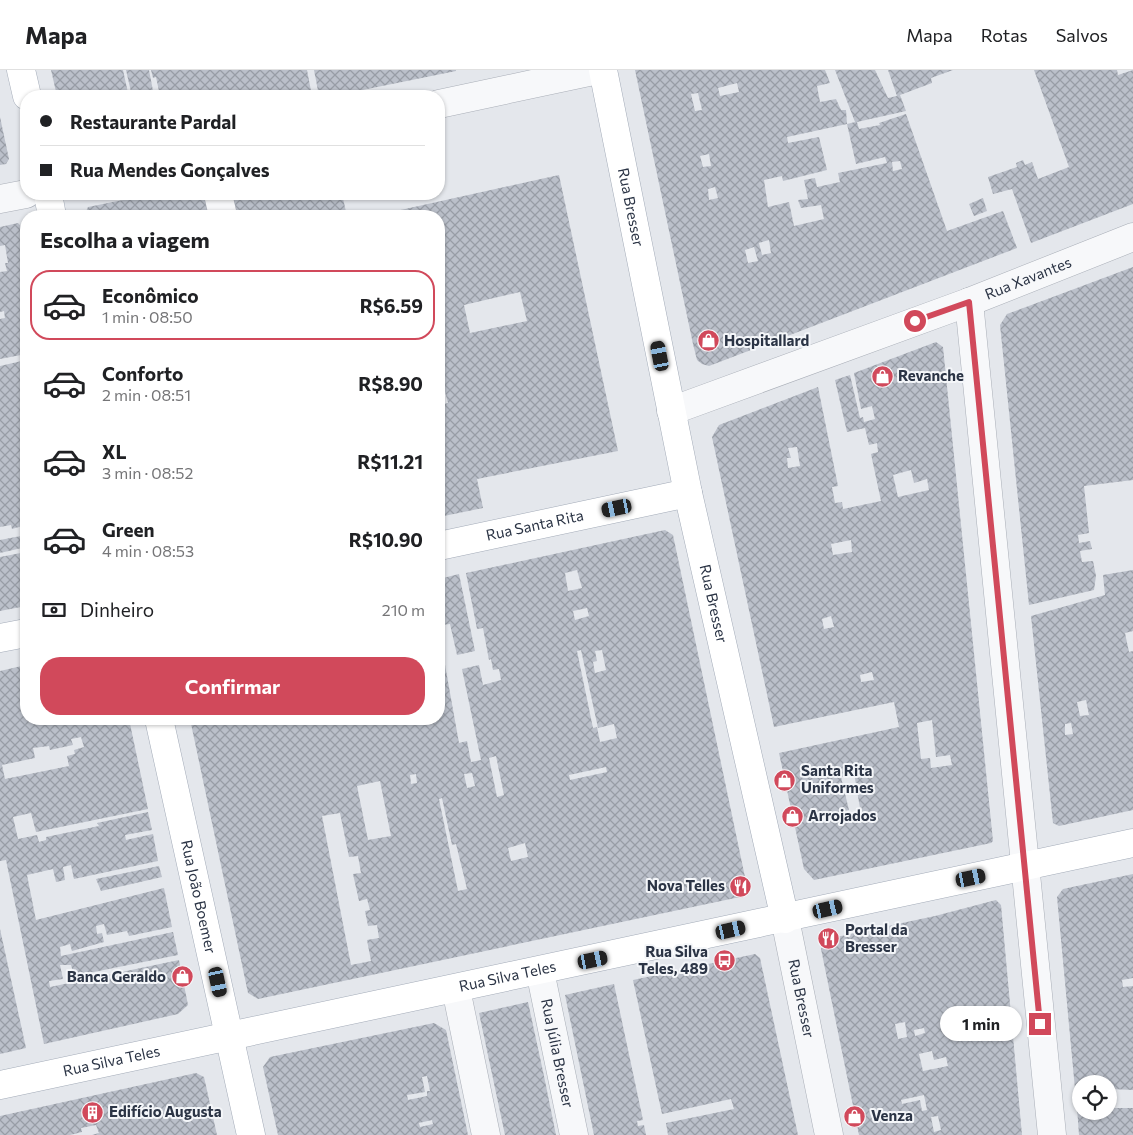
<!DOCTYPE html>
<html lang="pt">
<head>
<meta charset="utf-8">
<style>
  :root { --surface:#fff; --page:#f6f6f6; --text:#202124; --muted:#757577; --line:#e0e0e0; --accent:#d1495b }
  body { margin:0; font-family:Commissioner,sans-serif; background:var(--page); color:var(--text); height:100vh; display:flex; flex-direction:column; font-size:19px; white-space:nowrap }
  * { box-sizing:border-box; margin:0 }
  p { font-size:16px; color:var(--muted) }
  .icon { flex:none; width:28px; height:28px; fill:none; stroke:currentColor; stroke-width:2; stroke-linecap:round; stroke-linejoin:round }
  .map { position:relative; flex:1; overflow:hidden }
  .side { position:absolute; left:20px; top:140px; width:425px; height:515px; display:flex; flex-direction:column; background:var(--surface); border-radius:20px; box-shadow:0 1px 4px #0004 }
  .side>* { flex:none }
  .guide { position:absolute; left:20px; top:20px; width:425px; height:110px; border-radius:20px; box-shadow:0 1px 4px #0004; display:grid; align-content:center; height:110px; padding:0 20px; background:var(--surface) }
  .fabs { position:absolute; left:1072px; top:1005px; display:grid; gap:10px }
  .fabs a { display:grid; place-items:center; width:45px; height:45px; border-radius:50%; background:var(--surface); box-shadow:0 1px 4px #0004; font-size:25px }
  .end { position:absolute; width:22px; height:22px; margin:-11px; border:6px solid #d1495b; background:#fff; box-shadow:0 0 0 2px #fff }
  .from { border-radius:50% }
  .bubble { position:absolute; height:35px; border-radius:18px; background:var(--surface); box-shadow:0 1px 4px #0004; font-size:16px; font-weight:700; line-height:35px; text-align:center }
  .car { position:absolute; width:15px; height:30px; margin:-15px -8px; border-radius:6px; box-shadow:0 0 4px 1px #0007; background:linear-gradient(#222 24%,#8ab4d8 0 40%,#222 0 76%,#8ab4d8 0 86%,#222 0) }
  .guide b { display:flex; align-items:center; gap:18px; height:48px; font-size:19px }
  .guide b+b { border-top:1px solid var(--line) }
  .guide i { width:12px; height:12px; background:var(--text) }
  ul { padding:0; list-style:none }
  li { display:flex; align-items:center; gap:15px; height:70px; margin:0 10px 8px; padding:0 10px; border:2px solid transparent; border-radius:20px }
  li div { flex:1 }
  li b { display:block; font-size:19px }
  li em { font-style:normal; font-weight:700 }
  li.selected { border-color:var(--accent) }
  li>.icon { width:45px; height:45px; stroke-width:1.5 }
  h2 { padding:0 20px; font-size:22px; line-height:60px }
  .pay { display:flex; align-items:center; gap:12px; height:55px; padding:0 20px; font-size:19px }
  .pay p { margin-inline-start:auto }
  .button { display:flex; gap:10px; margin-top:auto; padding:10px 20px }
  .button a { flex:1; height:58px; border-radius:20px; background:var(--accent); color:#fff; font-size:20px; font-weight:700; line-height:58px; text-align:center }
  header { display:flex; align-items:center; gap:30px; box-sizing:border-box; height:70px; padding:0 25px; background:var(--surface); border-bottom:1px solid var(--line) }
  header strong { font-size:24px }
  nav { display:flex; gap:28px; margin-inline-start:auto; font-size:18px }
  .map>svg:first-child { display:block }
  .building { fill:url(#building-cross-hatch); fill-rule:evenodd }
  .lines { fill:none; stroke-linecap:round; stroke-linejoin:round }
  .minor-casing { stroke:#a9aeb7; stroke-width:29 }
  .major-casing { stroke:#a3abb8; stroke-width:29 }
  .minor { stroke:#f7f8fa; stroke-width:28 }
  .major { stroke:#fff; stroke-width:28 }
  .route { stroke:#d1495b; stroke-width:6 }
  .labels { text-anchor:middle; stroke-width:4; stroke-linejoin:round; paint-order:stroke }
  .street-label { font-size:15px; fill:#2b3445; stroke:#f4f6f9 }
  .poi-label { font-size:15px; font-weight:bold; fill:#2b3445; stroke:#f4f6f9; text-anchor:start }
</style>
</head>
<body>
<header>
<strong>Mapa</strong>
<nav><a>Mapa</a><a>Rotas</a><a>Salvos</a></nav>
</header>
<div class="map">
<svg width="1133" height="1065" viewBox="0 0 1133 1065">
  <defs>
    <pattern id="building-cross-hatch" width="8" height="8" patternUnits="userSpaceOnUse" patternTransform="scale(1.25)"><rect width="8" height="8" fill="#bbc0ca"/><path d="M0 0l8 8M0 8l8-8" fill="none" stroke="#989da6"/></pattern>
  </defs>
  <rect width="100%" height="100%" fill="#e4e7ec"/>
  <!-- building -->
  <g class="building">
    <path d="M 51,0 L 123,0 L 128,23 L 131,22 L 126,0 L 149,0 L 154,26 L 57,26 Z"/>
    <path d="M 151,0 L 307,0 L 312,26 L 160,26 L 156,7 L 153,8 Z"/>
    <path d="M 314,0 L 456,0 L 456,1 L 333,26 L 319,26 Z"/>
    <path d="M 635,0 L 825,0 L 830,13 L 817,16 L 820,32 L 836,29 L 841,40 L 846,40 L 847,54 L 855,52 L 835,0 L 875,0 L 888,28 L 897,26 L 888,0 L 953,0 L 931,8 L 932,13 L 900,25 L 906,41 L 857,52 L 859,59 L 880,55 L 879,53 L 906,44 L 947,161 L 1003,141 L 1017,178 L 709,296 L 702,294 L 697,290 L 693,274 ZM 737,13 L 739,22 L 720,26 L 718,18 ZM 698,23 L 702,40 L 695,41 L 691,24 ZM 847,54 L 856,94 L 885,87 L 887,93 L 838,103 L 840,112 L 817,117 L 815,108 L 804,110 L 808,129 L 798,130 L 801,138 L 821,135 L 824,149 L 794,156 L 789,132 L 768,137 L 764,110 L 782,106 L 783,111 L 827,100 L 819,67 L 788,73 L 787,67 ZM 709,84 L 711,96 L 703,97 L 700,86 ZM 900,91 L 902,99 L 893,101 L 892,92 ZM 715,117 L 718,128 L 709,130 L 708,119 ZM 769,170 L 771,183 L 762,185 L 759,173 ZM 754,177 L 758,191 L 748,193 L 745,180 Z"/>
    <path d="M 1034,0 L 1117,0 L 1118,5 L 1133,0 L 1133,134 L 1031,173 L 1012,119 L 993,124 L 988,107 L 1017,97 L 1016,93 L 1023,90 L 1025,95 L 1032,92 L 1038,109 L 1069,97 Z"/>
    <path d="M 0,47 L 9,89 L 6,94 L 0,95 Z"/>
    <path d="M 559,105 L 618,381 L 477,409 L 483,438 L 439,447 L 439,335 L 448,333 L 444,318 L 439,319 L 439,146 L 378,145 ZM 520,222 L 527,251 L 470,263 L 464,235 Z"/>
    <path d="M 153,124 L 212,124 L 217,146 L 176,146 L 175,142 L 160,146 L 84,146 L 88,137 Z"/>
    <path d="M 228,124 L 342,124 L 347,146 L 233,146 Z"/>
    <path d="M 983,128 L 987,141 L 974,146 L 969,134 Z"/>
    <path d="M 18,153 L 23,158 L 26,172 L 26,284 L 0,289 L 0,249 L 5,248 L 4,241 L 0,242 L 0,202 L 7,201 L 5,193 L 8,193 L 5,175 L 0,176 L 0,157 Z"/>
    <path d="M 1133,197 L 1133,410 L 1084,416 L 1089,463 L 1078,465 L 1079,473 L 1090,471 L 1092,479 L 1080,481 L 1082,492 L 1093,491 L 1096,506 L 1094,520 L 1029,535 L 1000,255 L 1007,244 Z"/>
    <path d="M 936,272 L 943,277 L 993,771 L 991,773 L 814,810 L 804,799 L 779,683 L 899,657 L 894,632 L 774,657 L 712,367 L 719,355 L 818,317 L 838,416 L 832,417 L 835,433 L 842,432 L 843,439 L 881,431 L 871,384 L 878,382 L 877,373 L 869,375 L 865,358 L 847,362 L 835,310 L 850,305 L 860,348 L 863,347 L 864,352 L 875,349 L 872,336 L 861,339 L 854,303 ZM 797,377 L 800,396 L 788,398 L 787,388 L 791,388 L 788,378 ZM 911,400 L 914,413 L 927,409 L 929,420 L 898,427 L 893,405 ZM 851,470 L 852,482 L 833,485 L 831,474 ZM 831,546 L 834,557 L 824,559 L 822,549 ZM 872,602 L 874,610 L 861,612 L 860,605 ZM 932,650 L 936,687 L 950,685 L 952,695 L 931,698 L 930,688 L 921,689 L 917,653 ZM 854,703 L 861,744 L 824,752 L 823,746 L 849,740 L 841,707 Z"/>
    <path d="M 26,290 L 26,323 L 23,324 L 26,337 L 26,455 L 12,459 L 11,455 L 0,457 L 0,296 Z"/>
    <path d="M 665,460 L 673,465 L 745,807 L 746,816 L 740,827 L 258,929 L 248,923 L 190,649 L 439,649 L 440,567 L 459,673 L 467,671 L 471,692 L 481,690 L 462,599 L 479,595 L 483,615 L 501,610 L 499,599 L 493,600 L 491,589 L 489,590 L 483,558 L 477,559 L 466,503 ZM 577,500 L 582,518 L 568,521 L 565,503 ZM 587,538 L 589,546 L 575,550 L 573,541 ZM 581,580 L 598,658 L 614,654 L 617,668 L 600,672 L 597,657 L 593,658 L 577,581 ZM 602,580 L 606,600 L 595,603 L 593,592 L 597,591 L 595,581 ZM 496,686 L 504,725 L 497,727 L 489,688 ZM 606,697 L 607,702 L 570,710 L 569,705 ZM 472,703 L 475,716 L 467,718 L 464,704 ZM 416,704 L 417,713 L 411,714 L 410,705 ZM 380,711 L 391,766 L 368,770 L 357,716 ZM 442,728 L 452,775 L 456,774 L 467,819 L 458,821 L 439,729 ZM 340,743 L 349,787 L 358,786 L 361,803 L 353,804 L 359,831 L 367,829 L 370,840 L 365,841 L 368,856 L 377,855 L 379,868 L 367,870 L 371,891 L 351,895 L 322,746 ZM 525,773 L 528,787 L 511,791 L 508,778 Z"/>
    <path d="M 26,465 L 26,477 L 0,483 L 0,470 Z"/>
    <path d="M 26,482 L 26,536 L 0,541 L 0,487 Z"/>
    <path d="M 1133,500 L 1133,561 L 1125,563 L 1129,582 L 1133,581 L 1133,740 L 1059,756 L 1053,753 L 1031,546 L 1105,525 L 1103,505 ZM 1086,630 L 1089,645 L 1080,646 L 1077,632 ZM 1071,653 L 1073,664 L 1065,665 L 1065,654 Z"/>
    <path d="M 459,504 L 475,581 L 457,585 L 450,554 L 442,555 L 439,540 L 439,509 Z"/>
    <path d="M 26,595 L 26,649 L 129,649 L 148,739 L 36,762 L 31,743 L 13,747 L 18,769 L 37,765 L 39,772 L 46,770 L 46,767 L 99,756 L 97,753 L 148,742 L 152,760 L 125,765 L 126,770 L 153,764 L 158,791 L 74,809 L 71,795 L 63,797 L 65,810 L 56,812 L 53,799 L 27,805 L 36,850 L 164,818 L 172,857 L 129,866 L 127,861 L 107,865 L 104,854 L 96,856 L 97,864 L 102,863 L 104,872 L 72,881 L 70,874 L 60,877 L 61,886 L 173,862 L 178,885 L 74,906 L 71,895 L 60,895 L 63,909 L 49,911 L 50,917 L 179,890 L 188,935 L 178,944 L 44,974 L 6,790 L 0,791 L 0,601 ZM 81,667 L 84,677 L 74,680 L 75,684 L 67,686 L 69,696 L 5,709 L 2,695 L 35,688 L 33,678 L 49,676 L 50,680 L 73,675 L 71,669 Z"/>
    <path d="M 159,796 L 162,807 L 101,821 L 96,809 Z"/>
    <path d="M 1133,804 L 1133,908 L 1122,910 L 1123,917 L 1133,916 L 1133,1020 L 1109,1019 L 1109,1014 L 1081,1014 L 1081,1019 L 1075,1019 L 1057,827 L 1063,819 Z"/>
    <path d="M 996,830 L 1001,835 L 1022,1065 L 859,1065 L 821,879 L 827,869 L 935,846 ZM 905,952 L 907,967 L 898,969 L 895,954 ZM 924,958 L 925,963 L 915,966 L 914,960 ZM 932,981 L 934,990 L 946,987 L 948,996 L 923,1001 L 919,984 ZM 924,1025 L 927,1040 L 922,1041 L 920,1030 L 902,1034 L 901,1030 ZM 938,1046 L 941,1060 L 934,1062 L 931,1047 Z"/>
    <path d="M 0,859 L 26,978 L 0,984 Z"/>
    <path d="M 755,884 L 760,888 L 798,1065 L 668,1065 L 666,1053 L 734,1039 L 731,1029 L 662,1044 L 633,910 Z"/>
    <path d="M 614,914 L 643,1050 L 637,1051 L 638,1056 L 644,1055 L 646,1065 L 594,1065 L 565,925 Z"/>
    <path d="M 528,932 L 544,1006 L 556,1065 L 505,1065 L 479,943 Z"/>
    <path d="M 434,953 L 446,960 L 468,1065 L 278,1065 L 263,997 L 270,987 ZM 427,1006 L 430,1021 L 427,1021 L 427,1026 L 408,1030 L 407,1025 L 425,1022 L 422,1007 ZM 432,1050 L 433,1054 L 420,1057 L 419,1053 Z"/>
    <path d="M 196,1003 L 204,1007 L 217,1065 L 92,1065 L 99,1063 L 96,1055 L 81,1058 L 82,1062 L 70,1065 L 0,1065 L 0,1046 Z"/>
    <path d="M 1077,1037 L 1081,1037 L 1081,1041 L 1109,1041 L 1109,1038 L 1133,1038 L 1133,1065 L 1079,1065 Z"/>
  </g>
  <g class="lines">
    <defs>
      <g id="minor">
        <path d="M 439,34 L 598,0"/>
        <path d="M 218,124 L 223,146"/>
        <path d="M 0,129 L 26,124"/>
        <path d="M 969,232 L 1052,1065"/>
        <path id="s1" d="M 671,341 L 969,232 L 1133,167"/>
        <path id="s2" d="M 785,849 L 829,1065"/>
        <path id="s3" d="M 540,901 L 574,1065"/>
        <path d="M 456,919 L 486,1065"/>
      </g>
      <g id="major">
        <path d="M 21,0 L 27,26"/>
        <path id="s4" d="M 603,0 L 688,423 L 785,849"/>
        <path d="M 48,124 L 52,146"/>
        <path id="s5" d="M 439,476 L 688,423"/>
        <path d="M 0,568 L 26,563"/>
        <path id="s6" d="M 159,649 L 251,1065"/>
        <path id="s7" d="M 0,1015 L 1133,773"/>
      </g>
    </defs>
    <!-- minor casing -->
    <use href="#minor" class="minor-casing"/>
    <!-- major casing -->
    <use href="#major" class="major-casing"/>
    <!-- minor -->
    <use href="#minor" class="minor"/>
    <!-- major -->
    <use href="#major" class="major"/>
  </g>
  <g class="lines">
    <!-- route -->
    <path class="route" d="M 915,251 L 969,232 L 1040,954"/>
  </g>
  <!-- icons -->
  <defs>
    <symbol id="shop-disc" viewBox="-11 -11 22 22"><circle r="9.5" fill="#d1495b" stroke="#f4f6f9"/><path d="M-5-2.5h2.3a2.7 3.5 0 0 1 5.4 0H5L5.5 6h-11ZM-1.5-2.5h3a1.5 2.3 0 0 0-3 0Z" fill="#fff"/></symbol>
    <symbol id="restaurant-disc" viewBox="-11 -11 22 22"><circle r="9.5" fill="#d1495b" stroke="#f4f6f9"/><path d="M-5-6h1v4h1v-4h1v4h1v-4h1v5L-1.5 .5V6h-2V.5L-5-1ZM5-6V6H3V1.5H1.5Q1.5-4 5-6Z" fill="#fff"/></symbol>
    <symbol id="bus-disc" viewBox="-11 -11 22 22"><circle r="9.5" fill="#d1495b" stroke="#f4f6f9"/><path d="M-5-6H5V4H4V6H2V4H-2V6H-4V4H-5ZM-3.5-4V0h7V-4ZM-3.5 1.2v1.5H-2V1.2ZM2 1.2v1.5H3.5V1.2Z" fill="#fff"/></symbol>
    <symbol id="building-disc" viewBox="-11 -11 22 22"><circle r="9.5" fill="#d1495b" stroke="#f4f6f9"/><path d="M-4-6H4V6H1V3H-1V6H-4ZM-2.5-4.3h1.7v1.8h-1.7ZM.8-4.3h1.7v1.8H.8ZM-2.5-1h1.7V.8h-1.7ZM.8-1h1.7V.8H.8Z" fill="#fff"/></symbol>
  </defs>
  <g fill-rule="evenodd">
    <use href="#shop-disc" x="696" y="258" width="25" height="25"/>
    <use href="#shop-disc" x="870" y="294" width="25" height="25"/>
    <use href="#shop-disc" x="772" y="698" width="25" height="25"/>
    <use href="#shop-disc" x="780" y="734" width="25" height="25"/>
    <use href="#restaurant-disc" x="728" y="804" width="25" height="25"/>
    <use href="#restaurant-disc" x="816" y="856" width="25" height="25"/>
    <use href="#bus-disc" x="712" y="878" width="25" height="25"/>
    <use href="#shop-disc" x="170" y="894" width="25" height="25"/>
    <use href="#building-disc" x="80" y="1030" width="25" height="25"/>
    <use href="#shop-disc" x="842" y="1034" width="25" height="25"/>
  </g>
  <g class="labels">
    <!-- street labels -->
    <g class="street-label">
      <text dy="5" stroke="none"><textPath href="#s4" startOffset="140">Rua Bresser</textPath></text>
      <text dy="5" stroke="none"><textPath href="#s1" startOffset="381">Rua Xavantes</textPath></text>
      <text dy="5" stroke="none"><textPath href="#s5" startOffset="98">Rua Santa Rita</textPath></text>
      <text dy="5" stroke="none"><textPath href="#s4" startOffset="545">Rua Bresser</textPath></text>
      <text dy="5" stroke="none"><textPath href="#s6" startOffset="182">Rua João Boemer</textPath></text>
      <text dy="5" stroke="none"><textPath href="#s7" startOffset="519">Rua Silva Teles</textPath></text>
      <text dy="5" stroke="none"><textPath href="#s2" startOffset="81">Rua Bresser</textPath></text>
      <text dy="5" stroke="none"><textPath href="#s3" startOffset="84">Rua Júlia Bresser</textPath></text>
      <text dy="5" stroke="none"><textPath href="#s7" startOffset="114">Rua Silva Teles</textPath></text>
    </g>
    <!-- poi labels -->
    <g class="poi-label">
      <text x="724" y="276">Hospitallard</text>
      <text x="898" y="311">Revanche</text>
      <text x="801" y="706">Santa Rita<tspan x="801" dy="17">Uniformes</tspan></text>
      <text x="808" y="751">Arrojados</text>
      <text x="725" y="821" text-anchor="end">Nova Telles</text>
      <text x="845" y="865">Portal da<tspan x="845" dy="17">Bresser</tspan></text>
      <text x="708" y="887" text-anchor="end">Rua Silva<tspan x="708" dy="17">Teles, 489</tspan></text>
      <text x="166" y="912" text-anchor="end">Banca Geraldo</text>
      <text x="109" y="1047">Edifício Augusta</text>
      <text x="871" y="1051">Venza</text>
    </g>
  </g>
</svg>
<div class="fabs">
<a><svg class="icon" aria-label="locate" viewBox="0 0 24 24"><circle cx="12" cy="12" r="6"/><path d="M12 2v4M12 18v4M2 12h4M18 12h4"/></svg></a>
</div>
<i class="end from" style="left:915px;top:251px"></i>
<i class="end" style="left:1040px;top:954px"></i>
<div class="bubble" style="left:940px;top:936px;width:82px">1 min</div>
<i class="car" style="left:660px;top:286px;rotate:349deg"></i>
<i class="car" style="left:617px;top:438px;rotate:258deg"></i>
<i class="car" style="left:971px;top:808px;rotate:78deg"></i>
<i class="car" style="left:828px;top:839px;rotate:77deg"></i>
<i class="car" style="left:731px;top:860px;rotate:77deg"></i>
<i class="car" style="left:593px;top:890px;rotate:78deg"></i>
<i class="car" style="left:218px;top:912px;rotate:168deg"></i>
<div class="guide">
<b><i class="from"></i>Restaurante Pardal</b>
<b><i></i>Rua Mendes Gonçalves</b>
</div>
<section class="side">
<h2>Escolha a viagem</h2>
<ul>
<li class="selected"><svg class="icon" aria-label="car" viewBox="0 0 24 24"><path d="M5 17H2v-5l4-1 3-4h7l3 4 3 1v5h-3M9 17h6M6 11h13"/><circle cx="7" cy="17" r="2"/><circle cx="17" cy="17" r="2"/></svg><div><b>Econômico</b><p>1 min · 08:50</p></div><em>R$6.59</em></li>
<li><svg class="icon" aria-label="car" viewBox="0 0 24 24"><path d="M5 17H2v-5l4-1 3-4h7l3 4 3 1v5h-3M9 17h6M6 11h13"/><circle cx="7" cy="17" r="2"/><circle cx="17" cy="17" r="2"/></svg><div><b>Conforto</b><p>2 min · 08:51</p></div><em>R$8.90</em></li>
<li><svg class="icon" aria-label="car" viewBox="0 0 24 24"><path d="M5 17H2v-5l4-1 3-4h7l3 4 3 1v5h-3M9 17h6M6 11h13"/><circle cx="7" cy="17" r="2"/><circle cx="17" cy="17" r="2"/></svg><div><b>XL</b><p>3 min · 08:52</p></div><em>R$11.21</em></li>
<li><svg class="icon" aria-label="car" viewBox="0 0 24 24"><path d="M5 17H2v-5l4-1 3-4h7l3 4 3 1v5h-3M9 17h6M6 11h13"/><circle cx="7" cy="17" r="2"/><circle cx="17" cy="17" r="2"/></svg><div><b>Green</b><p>4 min · 08:53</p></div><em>R$10.90</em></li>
</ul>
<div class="pay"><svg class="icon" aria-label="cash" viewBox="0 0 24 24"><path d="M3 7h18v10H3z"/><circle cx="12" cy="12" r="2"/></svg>Dinheiro<p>210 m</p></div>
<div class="button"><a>Confirmar</a></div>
</section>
</div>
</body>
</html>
